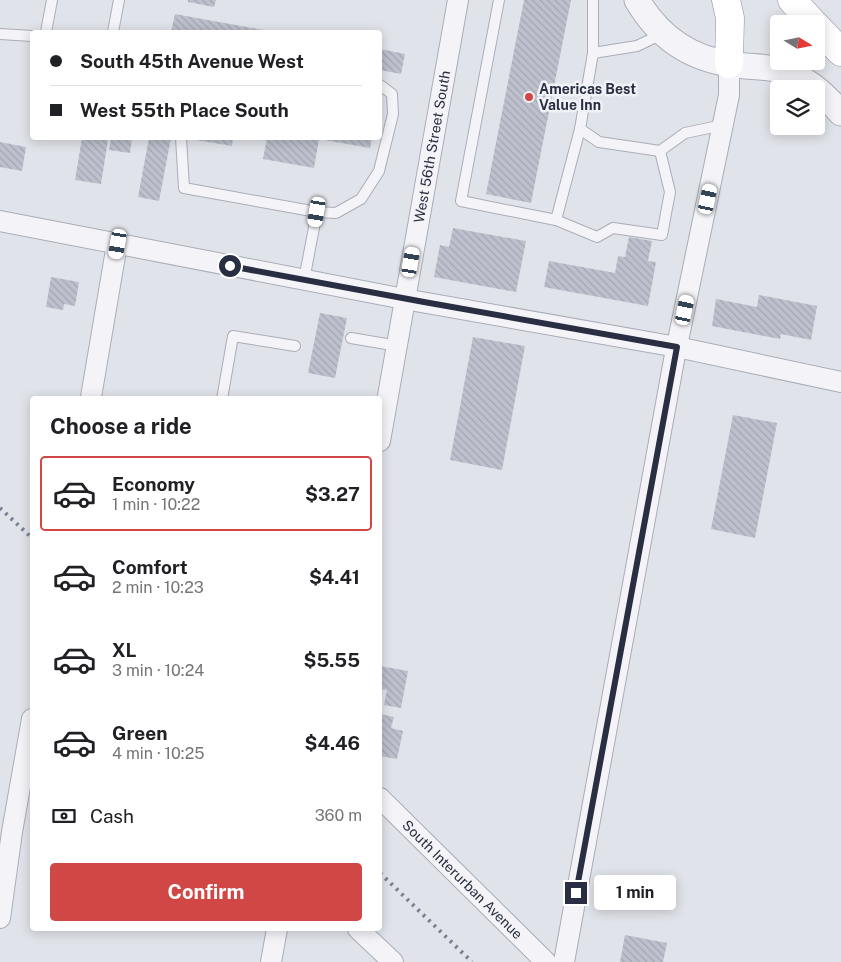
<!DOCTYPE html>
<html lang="en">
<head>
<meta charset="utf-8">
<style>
  :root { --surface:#fff; --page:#f6f6f6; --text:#202124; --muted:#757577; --line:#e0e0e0; --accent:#d04745 }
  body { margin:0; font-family:"Public Sans",sans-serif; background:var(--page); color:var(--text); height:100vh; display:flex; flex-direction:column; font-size:19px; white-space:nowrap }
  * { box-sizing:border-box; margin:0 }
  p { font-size:16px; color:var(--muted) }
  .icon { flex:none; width:28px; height:28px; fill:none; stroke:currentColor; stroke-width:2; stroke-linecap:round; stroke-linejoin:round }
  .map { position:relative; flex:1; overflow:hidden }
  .details { position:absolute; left:30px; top:396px; width:352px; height:535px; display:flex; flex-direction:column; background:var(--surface); border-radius:5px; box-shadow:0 2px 12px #0003 }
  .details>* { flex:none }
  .banner { position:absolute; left:30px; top:30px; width:352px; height:110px; border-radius:5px; box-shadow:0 2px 12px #0003; display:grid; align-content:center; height:110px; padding:0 20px; background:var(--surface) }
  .needle { width:32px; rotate:100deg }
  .controls { position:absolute; left:770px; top:15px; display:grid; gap:10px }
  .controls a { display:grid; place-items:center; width:55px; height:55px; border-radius:5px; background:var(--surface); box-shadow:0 2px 12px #0003; font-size:25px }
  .end { position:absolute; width:22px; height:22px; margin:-11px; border:6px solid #292e42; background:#fff; box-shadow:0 0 0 2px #fff }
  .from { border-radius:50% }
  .bubble { position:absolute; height:35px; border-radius:5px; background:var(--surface); box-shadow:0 2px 12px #0003; font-size:16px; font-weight:700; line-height:35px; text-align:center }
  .car { position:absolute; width:15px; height:30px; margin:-15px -8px; border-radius:6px; box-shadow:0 0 4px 1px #0007; background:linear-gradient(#fff 24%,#345 0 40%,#fff 0 76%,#345 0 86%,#fff 0) }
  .banner b { display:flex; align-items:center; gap:18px; height:48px; font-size:19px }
  .banner b+b { border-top:1px solid var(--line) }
  .banner i { width:12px; height:12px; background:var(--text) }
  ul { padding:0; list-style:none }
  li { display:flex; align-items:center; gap:15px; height:75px; margin:0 10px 8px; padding:0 10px; border:2px solid transparent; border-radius:5px }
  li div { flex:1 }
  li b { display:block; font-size:19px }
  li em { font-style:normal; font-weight:700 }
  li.current { border-color:var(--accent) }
  li>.icon { width:45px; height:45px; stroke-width:1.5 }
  h2 { padding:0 20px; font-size:22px; line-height:60px }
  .pay { display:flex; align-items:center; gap:12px; height:55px; padding:0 20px; font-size:19px }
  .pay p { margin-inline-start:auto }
  .button { display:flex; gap:10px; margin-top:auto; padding:10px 20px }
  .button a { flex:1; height:58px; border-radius:5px; background:var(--accent); color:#fff; font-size:20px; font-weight:700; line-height:58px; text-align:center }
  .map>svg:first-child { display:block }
  .building { fill:url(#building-back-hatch) }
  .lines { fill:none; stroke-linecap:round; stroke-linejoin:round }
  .service-casing { stroke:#aaadb8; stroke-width:12 }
  .minor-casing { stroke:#aaadb8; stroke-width:22 }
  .tertiary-casing { stroke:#aaadb8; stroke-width:27 }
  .motorway-casing { stroke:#888da1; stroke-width:29 }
  .service { stroke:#f4f4f8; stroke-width:10 }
  .minor { stroke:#f4f4f8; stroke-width:20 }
  .tertiary { stroke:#f4f4f8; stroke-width:25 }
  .motorway { stroke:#fff; stroke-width:28 }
  .rail { stroke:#7a7f94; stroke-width:4; stroke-dasharray:2.5 5; stroke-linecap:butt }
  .route { stroke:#292e42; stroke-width:6 }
  .poi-dot { fill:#d04745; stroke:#f0f2f7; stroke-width:2 }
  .labels { text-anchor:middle; stroke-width:5; stroke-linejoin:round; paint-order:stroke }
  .poi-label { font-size:14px; font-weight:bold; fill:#292e42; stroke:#f0f2f7; text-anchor:start }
  .street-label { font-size:14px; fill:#292e42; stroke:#f0f2f7 }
</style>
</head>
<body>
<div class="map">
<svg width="841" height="962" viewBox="0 0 841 962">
  <defs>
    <pattern id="building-back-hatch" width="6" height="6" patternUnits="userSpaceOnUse" patternTransform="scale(1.25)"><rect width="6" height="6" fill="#bec1cd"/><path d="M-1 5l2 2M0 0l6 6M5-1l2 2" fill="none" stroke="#a3a6b1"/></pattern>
  </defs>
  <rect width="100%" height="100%" fill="#e1e3ea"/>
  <!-- building -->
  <g class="building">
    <path d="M 188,0 L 216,0 L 214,7 L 188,2 Z"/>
    <path d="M 524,0 L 571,0 L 531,203 L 486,194 Z"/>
    <path d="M 175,14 L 269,31 L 268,32 L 171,32 Z"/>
    <path d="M 380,49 L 405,54 L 401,74 L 380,70 Z"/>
    <path d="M 82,138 L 108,140 L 101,184 L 75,180 Z"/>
    <path d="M 111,138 L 132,138 L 130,153 L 109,150 Z"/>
    <path d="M 149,138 L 171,138 L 159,201 L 138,197 Z"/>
    <path d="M 267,138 L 372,138 L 370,148 L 319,139 L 314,168 L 263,159 Z"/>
    <path d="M 190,139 L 190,138 L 233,138 L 232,146 Z"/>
    <path d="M 0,142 L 26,147 L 22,171 L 0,167 Z"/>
    <path d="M 453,228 L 526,241 L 516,292 L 434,277 L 440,245 L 449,247 Z"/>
    <path d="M 629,237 L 652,241 L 648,261 L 656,262 L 648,306 L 544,287 L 549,261 L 615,273 L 618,256 L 625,257 Z"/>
    <path d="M 51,277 L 79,282 L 75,306 L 64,304 L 63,310 L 46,307 Z"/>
    <path d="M 759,295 L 817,306 L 811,340 L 781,334 L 780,339 L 712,326 L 716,299 L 757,307 Z"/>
    <path d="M 320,313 L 347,318 L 335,378 L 308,373 Z"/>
    <path d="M 473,337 L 525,346 L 502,470 L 450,460 Z"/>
    <path d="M 733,415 L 777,423 L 755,538 L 711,529 Z"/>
    <path d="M 380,666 L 408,671 L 401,708 L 384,705 L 387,690 L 380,689 Z"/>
    <path d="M 380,714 L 394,717 L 391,728 L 403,731 L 397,759 L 380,756 Z"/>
    <path d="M 625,935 L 667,943 L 663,962 L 620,962 Z"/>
  </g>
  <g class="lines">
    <defs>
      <g id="service">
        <path d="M 499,0 L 461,201 L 556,220 L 580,129"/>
        <path d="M 46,32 L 52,0"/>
        <path d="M 113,32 L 119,0"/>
        <path d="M 0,34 L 32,36"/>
        <path d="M 662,34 L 637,46 L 593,53 L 580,129 L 599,142 L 660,151 L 685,133 L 723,125"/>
        <path d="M 593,53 L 593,0"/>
        <path d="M 181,138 L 184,188 L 317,212"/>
        <path d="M 556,220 L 597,237 L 613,228 L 662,235 L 670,192 L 660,151"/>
        <path d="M 304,280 L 317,212 L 336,213 L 361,199 L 379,171 L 393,114 L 392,94 L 380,85"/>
        <path d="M 351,338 L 398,346"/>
        <path d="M 222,399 L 233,336 L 295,346"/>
      </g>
      <g id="minor">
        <path d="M 0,221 L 404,299 L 677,347 L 841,382"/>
        <path d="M 91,397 L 117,244"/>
        <path id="s1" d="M 380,441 L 458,0"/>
        <path id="s2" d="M 380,798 L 546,962"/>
        <path d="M 0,918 L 12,832 L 32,719"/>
        <path d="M 358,929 L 393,962"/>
        <path d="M 271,962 L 277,929"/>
        <path d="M 564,962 L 674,360 L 729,95 L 729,64"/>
      </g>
      <path id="tertiary" d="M 637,0 C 658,36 688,58 730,64 C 745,67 761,66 776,69 C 805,76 822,92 841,113"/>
      <g id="motorway">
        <path d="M 726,0 L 730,18 L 729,64"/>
        <path d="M 792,0 L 814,24"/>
        <path d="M 816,26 L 841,52"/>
      </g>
    </defs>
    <!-- service casing -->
    <use href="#service" class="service-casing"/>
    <!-- minor casing -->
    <use href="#minor" class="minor-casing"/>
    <!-- tertiary casing -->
    <use href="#tertiary" class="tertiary-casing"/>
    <!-- motorway casing -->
    <use href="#motorway" class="motorway-casing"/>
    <!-- service -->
    <use href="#service" class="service"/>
    <!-- minor -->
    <use href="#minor" class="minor"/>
    <!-- tertiary -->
    <use href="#tertiary" class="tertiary"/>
    <!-- motorway -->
    <use href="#motorway" class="motorway"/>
    <!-- rail -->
    <g class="rail">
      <path d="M 0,508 L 32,538"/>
      <path d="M 380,873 L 472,962"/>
    </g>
  </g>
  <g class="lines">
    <!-- route -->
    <path class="route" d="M 230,266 L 424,302 L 677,347 L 576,893"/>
  </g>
  <!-- markers -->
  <circle class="poi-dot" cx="529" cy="97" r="5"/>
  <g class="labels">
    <!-- poi labels -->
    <g class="poi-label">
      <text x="539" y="94">Americas Best<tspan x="539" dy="16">Value Inn</tspan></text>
    </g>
    <!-- street labels -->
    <g class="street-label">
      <text dy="5" stroke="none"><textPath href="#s1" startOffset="299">West 56th Street South</textPath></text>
      <text dy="5" stroke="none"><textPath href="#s2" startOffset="116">South Interurban Avenue</textPath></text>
    </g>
  </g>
</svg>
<div class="controls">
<a><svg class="needle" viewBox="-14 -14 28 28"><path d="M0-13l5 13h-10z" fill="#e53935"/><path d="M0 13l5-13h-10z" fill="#757577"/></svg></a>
<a><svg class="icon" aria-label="layers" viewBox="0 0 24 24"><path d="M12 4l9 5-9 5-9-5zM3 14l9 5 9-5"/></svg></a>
</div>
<i class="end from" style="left:230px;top:266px"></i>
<i class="end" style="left:576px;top:893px"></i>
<div class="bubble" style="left:594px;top:875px;width:82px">1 min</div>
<i class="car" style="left:708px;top:199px;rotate:12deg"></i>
<i class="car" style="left:317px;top:212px;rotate:190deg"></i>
<i class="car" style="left:118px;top:244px;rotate:190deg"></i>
<i class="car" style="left:411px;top:262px;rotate:10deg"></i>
<i class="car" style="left:685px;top:310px;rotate:12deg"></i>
<div class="banner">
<b><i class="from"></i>South 45th Avenue West</b>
<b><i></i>West 55th Place South</b>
</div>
<section class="details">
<h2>Choose a ride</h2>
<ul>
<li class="current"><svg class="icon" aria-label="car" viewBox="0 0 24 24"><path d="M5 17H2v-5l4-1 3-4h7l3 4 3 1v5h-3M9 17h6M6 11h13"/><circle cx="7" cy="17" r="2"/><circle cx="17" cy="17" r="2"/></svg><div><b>Economy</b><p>1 min · 10:22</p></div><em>$3.27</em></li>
<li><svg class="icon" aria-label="car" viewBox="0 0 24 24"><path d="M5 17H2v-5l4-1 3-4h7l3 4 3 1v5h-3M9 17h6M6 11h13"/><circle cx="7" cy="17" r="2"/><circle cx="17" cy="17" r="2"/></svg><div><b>Comfort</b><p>2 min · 10:23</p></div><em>$4.41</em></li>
<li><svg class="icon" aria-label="car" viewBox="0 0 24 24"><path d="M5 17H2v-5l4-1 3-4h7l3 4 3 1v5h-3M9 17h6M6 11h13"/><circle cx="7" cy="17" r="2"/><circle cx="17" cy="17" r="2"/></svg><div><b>XL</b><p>3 min · 10:24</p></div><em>$5.55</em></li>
<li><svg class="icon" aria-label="car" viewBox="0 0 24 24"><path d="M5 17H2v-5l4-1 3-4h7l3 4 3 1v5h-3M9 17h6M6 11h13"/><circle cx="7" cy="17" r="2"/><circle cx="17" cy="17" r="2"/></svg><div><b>Green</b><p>4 min · 10:25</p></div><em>$4.46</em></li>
</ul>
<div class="pay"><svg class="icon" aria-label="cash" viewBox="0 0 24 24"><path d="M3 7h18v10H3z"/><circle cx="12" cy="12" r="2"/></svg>Cash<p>360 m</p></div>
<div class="button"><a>Confirm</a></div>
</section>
</div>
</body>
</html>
